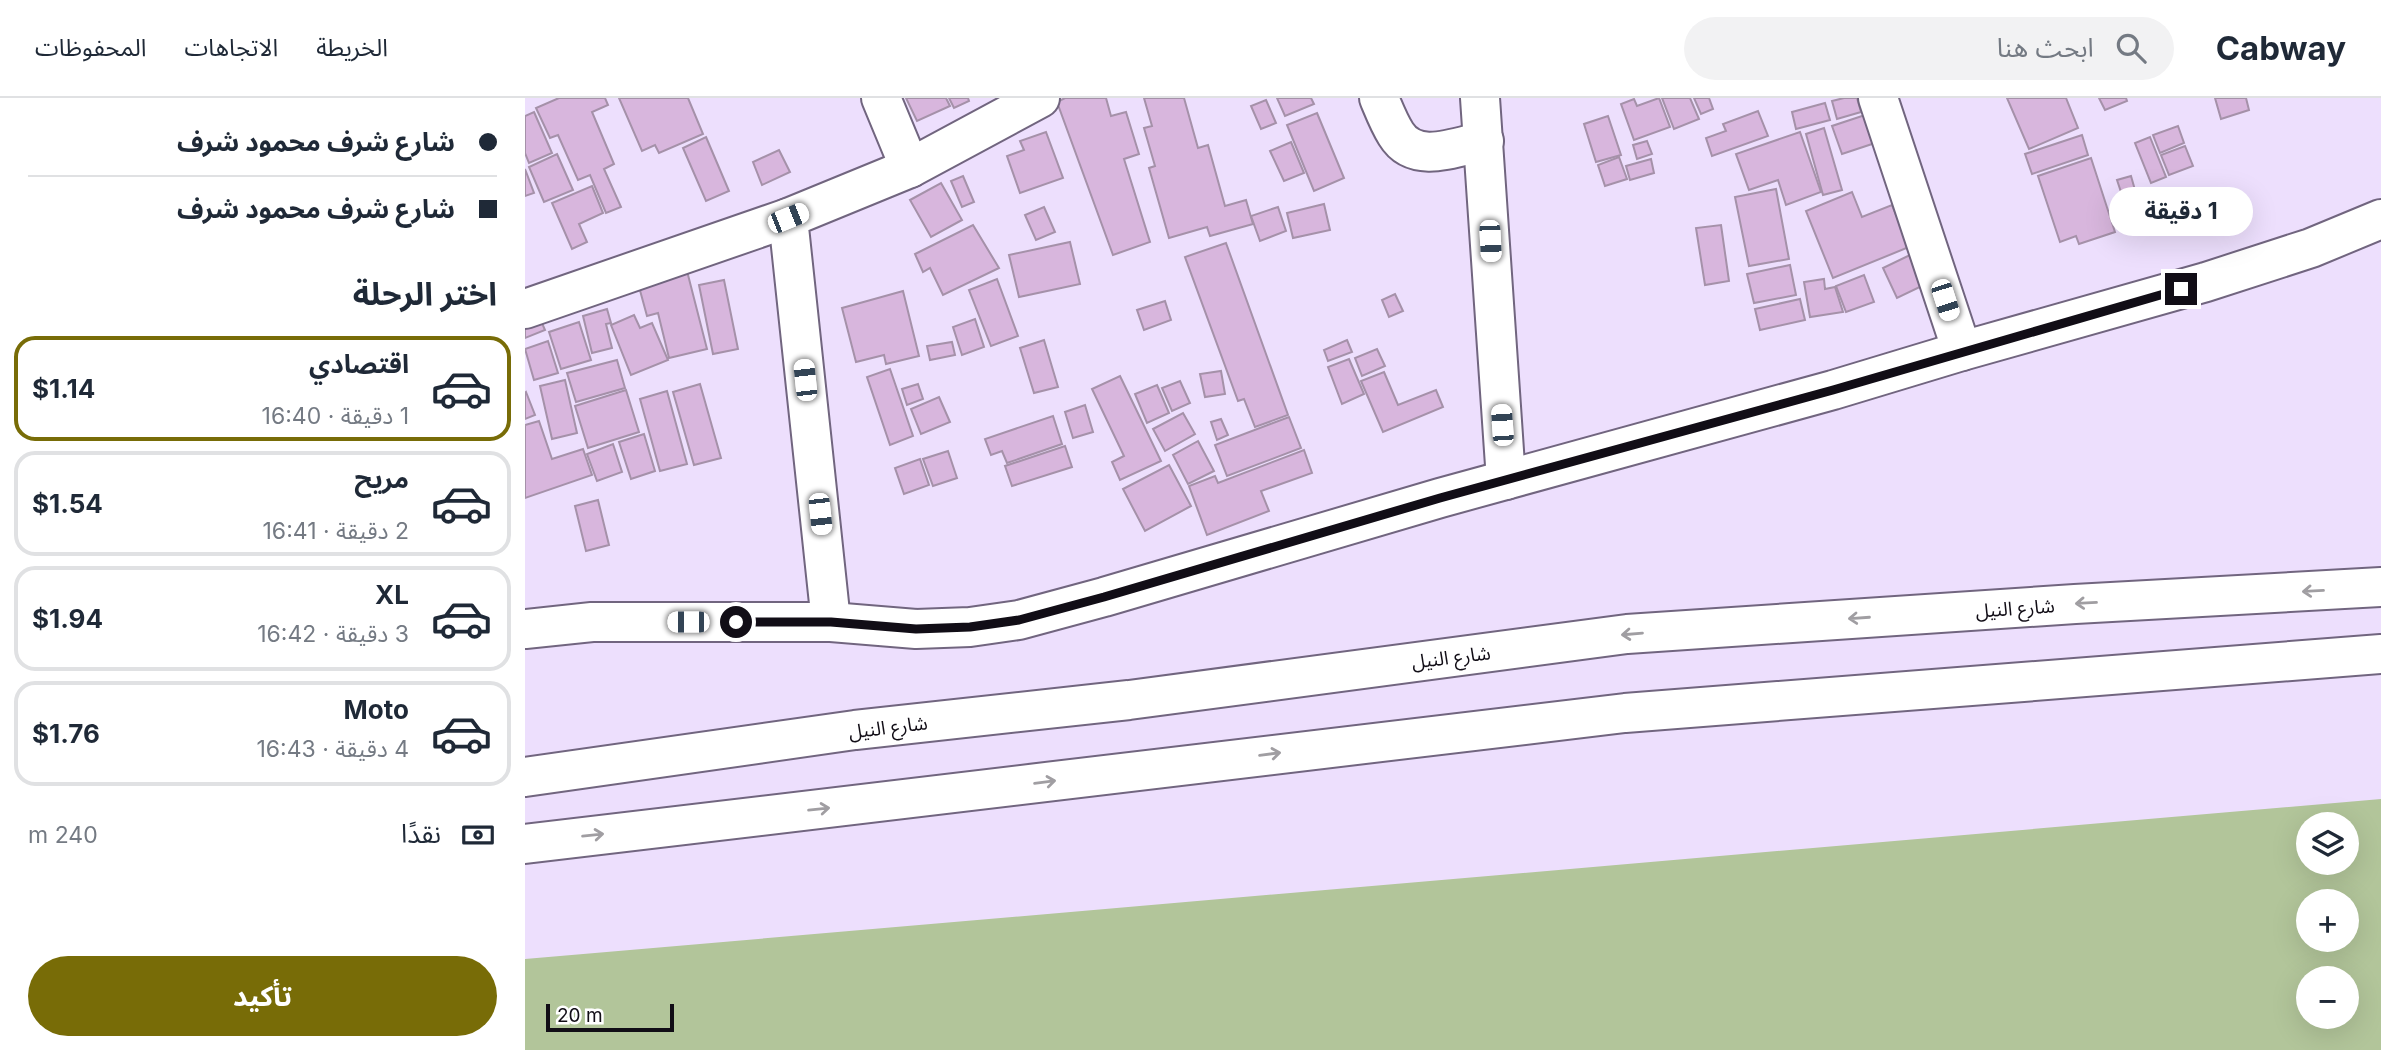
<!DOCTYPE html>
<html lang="ar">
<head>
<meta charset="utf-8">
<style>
  :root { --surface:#fff; --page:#f2f2f3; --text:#1f2937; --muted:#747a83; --line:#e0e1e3; --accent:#786c07 }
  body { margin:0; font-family:Inter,"Noto Sans Arabic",sans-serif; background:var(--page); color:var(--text); direction:rtl; height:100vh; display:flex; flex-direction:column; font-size:26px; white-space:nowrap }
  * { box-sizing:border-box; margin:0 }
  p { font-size:23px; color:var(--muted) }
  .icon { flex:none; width:38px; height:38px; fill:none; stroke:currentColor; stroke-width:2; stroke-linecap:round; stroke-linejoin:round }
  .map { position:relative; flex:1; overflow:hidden; direction:ltr }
  .sheet { display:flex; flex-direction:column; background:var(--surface); width:525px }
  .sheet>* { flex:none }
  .hud { display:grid; align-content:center; height:154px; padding:0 28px; background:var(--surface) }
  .tools { position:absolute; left:1771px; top:714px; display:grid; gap:14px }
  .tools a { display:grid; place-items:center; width:63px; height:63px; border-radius:50%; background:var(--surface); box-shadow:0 7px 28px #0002; font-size:35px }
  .scale { position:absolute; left:21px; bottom:18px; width:128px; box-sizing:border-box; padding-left:7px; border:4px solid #110d16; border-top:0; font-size:19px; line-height:24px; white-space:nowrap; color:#110d16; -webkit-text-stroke:5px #fff; paint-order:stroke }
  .end { position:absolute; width:32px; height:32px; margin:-16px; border:9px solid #110d16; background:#fff; box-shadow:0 0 0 4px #fff }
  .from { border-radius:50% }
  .bubble { position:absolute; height:49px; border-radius:24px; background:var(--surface); box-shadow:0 7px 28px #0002; font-size:23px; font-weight:700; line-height:49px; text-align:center; direction:rtl }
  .car { position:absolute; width:21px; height:42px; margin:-21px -10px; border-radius:9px; box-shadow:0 0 5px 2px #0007; background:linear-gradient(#fff 24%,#345 0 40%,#fff 0 76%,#345 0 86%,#fff 0) }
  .hud b { display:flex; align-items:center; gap:24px; height:66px; font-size:26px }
  .hud b+b { border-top:2px solid var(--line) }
  .hud i { width:18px; height:18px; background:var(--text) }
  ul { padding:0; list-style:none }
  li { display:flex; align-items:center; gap:21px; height:105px; margin:0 14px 10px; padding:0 14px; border:4px solid var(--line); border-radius:21px }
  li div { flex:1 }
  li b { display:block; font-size:26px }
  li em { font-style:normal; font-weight:700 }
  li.on { border-color:var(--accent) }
  li>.icon { width:63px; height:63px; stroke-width:1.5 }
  h2 { padding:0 28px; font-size:32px; line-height:84px }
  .pay { display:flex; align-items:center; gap:18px; height:77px; padding:0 28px; font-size:26px }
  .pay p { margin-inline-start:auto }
  .primary-button { display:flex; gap:14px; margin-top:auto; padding:14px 28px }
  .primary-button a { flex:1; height:80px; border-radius:42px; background:var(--accent); color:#fff; font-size:28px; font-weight:700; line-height:80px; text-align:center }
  header { display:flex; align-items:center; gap:42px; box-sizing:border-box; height:98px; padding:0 35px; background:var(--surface); border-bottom:2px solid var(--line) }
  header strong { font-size:33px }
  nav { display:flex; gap:38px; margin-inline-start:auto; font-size:24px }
  .search { width:490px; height:63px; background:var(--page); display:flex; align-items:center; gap:18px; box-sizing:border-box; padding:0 24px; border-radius:38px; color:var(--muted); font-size:26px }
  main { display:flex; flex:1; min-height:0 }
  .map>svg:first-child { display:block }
  .green { fill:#b2c59a; fill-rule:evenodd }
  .building { fill:#d8b6dd; stroke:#a591a9; stroke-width:2 }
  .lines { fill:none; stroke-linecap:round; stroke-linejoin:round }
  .street-casing { stroke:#71657f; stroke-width:42 }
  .secondary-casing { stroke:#71657f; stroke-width:42 }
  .primary-casing { stroke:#71657f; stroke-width:42 }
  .street { stroke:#fff; stroke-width:38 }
  .secondary { stroke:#fff; stroke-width:38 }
  .primary { stroke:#fff; stroke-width:38 }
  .oneway { stroke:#a09ea2 }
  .route { stroke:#110d16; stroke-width:9 }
  .labels { text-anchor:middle; stroke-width:5; stroke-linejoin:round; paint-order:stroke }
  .street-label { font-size:19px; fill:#110d16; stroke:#fff }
</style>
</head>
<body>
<header>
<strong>Cabway</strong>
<div class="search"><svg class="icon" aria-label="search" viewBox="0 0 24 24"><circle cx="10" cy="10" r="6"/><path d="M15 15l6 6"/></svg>ابحث هنا</div>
<nav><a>الخريطة</a><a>الاتجاهات</a><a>المحفوظات</a></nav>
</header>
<main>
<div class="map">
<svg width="1856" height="952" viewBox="0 0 1856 952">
  <rect width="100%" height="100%" fill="#eddffd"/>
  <!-- green -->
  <path class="green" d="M 1856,701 L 1856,952 L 0,952 L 0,861 ZM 1783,726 L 1822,726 L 1822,765 L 1783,765 ZM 1783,803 L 1822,803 L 1822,842 L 1783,842 ZM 1783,880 L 1822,880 L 1822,919 L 1783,919 Z"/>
  <!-- building -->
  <g class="building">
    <path d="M 34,0 L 80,0 L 83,7 L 67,14 L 89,66 L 79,71 L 96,109 L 81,115 L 65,77 L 53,82 L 33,37 L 25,40 L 11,10 Z"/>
    <path d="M 94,0 L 163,0 L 178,36 L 134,55 L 130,47 L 117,53 Z"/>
    <path d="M 381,0 L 421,0 L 425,8 L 392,23 Z"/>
    <path d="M 424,0 L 443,0 L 444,3 L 429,10 Z"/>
    <path d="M 540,0 L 581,0 L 586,18 L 601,14 L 614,56 L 599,61 L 625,144 L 588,157 L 532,4 Z"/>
    <path d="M 619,0 L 659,0 L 673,50 L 683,47 L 700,108 L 721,102 L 728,126 L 685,138 L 682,129 L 644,140 L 624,70 L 630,68 L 619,30 L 627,28 Z"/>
    <path d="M 752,0 L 786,0 L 789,6 L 760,18 Z"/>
    <path d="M 1134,0 L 1145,29 L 1109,42 L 1096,6 L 1109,1 L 1112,8 Z"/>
    <path d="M 1137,0 L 1165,0 L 1174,21 L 1149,31 Z"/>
    <path d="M 1169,0 L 1184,0 L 1188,11 L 1176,16 Z"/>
    <path d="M 1319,0 L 1332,0 L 1336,14 L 1312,21 L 1307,3 Z"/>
    <path d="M 1482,0 L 1541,0 L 1553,30 L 1504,51 Z"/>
    <path d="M 1574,0 L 1601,0 L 1602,3 L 1580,12 Z"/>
    <path d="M 1690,0 L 1721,0 L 1724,12 L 1696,21 Z"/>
    <path d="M 741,2 L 751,25 L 736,31 L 726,8 Z"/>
    <path d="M 1300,5 L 1305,22 L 1271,31 L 1267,14 Z"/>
    <path d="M 1233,13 L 1243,38 L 1187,58 L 1181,40 L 1201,33 L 1198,26 Z"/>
    <path d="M 9,14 L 27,55 L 4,65 L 0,55 L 0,18 Z"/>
    <path d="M 792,15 L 819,80 L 789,93 L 762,27 Z"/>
    <path d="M 1343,16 L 1353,44 L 1317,56 L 1307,28 Z"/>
    <path d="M 1083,18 L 1096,57 L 1071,64 L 1059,26 Z"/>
    <path d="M 1653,28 L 1659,45 L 1635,55 L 1628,37 Z"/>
    <path d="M 1299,30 L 1317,92 L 1298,97 L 1281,36 Z"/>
    <path d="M 521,34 L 538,80 L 495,95 L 482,58 L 499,52 L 495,43 Z"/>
    <path d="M 1275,34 L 1296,94 L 1261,107 L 1253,82 L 1224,92 L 1211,56 Z"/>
    <path d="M 1557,37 L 1563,57 L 1507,76 L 1500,56 Z"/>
    <path d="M 181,39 L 204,93 L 181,103 L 158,50 Z"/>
    <path d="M 1625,39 L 1641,79 L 1626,85 L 1610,45 Z"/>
    <path d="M 1122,43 L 1127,56 L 1112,61 L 1108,47 Z"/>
    <path d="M 766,44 L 779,75 L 759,83 L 745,53 Z"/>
    <path d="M 1660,48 L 1668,68 L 1644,77 L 1636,57 Z"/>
    <path d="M 254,52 L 265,74 L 237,87 L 228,64 Z"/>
    <path d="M 32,56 L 48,92 L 19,104 L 4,69 Z"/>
    <path d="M 1094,59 L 1102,81 L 1080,88 L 1073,67 Z"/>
    <path d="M 1566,60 L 1590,134 L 1554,146 L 1551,138 L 1535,144 L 1513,78 Z"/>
    <path d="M 1126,61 L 1129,75 L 1105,82 L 1101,68 Z"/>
    <path d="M 0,71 L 9,95 L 0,98 Z"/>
    <path d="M 438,78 L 449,104 L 437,109 L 426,83 Z"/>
    <path d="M 1606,78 L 1612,99 L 1599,103 L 1592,82 Z"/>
    <path d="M 416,85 L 437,122 L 406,139 L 385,102 Z"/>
    <path d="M 67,88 L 78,115 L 54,126 L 62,144 L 47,151 L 27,105 Z"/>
    <path d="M 1251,91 L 1264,161 L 1224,168 L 1210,99 Z"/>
    <path d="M 1327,94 L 1337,119 L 1367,107 L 1384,149 L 1308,180 L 1281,113 Z"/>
    <path d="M 799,106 L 805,132 L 768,140 L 762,115 Z"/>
    <path d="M 519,109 L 530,134 L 511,142 L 500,117 Z"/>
    <path d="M 753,109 L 761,133 L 735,143 L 726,118 Z"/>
    <path d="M 448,127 L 474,170 L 418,197 L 405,170 L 398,174 L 390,156 Z"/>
    <path d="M 1196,127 L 1204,183 L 1180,187 L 1171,130 Z"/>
    <path d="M 545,144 L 555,186 L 494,199 L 484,157 Z"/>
    <path d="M 701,145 L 763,317 L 730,329 L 719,301 L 713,303 L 660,159 Z"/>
    <path d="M 1387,156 L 1401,186 L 1372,200 L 1358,170 Z"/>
    <path d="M 1265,167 L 1271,197 L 1229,205 L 1222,176 Z"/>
    <path d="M 162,173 L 182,251 L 144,260 L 133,215 L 122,218 L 113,185 Z"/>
    <path d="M 1339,177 L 1349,204 L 1321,214 L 1311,188 Z"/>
    <path d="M 472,181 L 493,238 L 466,248 L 444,192 Z"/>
    <path d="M 1299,181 L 1300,191 L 1310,189 L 1318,214 L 1285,219 L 1279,184 Z"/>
    <path d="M 199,182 L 213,251 L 188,256 L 174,187 Z"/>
    <path d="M 378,193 L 394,258 L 361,266 L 359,257 L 331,264 L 317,210 Z"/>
    <path d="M 870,196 L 878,213 L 864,219 L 857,202 Z"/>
    <path d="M 1275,201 L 1280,222 L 1235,232 L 1230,211 Z"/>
    <path d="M 640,203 L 646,222 L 619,232 L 612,212 Z"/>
    <path d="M 82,211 L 86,225 L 81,226 L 87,250 L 67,255 L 58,218 Z"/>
    <path d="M 13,216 L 20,232 L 0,240 L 0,221 Z"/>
    <path d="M 109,217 L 115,230 L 127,225 L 143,262 L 106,277 L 86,227 Z"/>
    <path d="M 450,221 L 459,249 L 437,257 L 428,229 Z"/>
    <path d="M 54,224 L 66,262 L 36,271 L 24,234 Z"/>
    <path d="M 519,242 L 533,289 L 509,295 L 495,250 Z"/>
    <path d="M 822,242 L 827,254 L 803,263 L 799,252 Z"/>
    <path d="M 23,243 L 33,275 L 9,282 L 0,251 Z"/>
    <path d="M 427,244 L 430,257 L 405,262 L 402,248 Z"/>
    <path d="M 852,251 L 860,268 L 837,278 L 830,260 Z"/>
    <path d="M 824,261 L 839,296 L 817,306 L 803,269 Z"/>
    <path d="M 92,262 L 100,290 L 51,304 L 42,275 Z"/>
    <path d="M 365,271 L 388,338 L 365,347 L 342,279 Z"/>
    <path d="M 696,273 L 700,296 L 680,299 L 675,276 Z"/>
    <path d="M 859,274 L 873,307 L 911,292 L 918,309 L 858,334 L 836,283 Z"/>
    <path d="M 595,278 L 636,363 L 595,382 L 587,364 L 599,358 L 567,291 Z"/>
    <path d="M 40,282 L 52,335 L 27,341 L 15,288 Z"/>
    <path d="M 655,283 L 665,305 L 647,313 L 637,290 Z"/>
    <path d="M 175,286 L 196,360 L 169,367 L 148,294 Z"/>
    <path d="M 393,286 L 398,301 L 382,307 L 377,291 Z"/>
    <path d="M 632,287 L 644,315 L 622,325 L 610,296 Z"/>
    <path d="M 101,292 L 114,334 L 63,350 L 50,308 Z"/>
    <path d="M 142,293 L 162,366 L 135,373 L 115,301 Z"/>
    <path d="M 1,294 L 10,317 L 0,321 L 0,295 Z"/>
    <path d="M 414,299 L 425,324 L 396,336 L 386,311 Z"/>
    <path d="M 560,307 L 568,334 L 548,340 L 540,314 Z"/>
    <path d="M 658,315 L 670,336 L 640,353 L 628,331 Z"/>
    <path d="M 528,318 L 537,346 L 482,365 L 477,353 L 466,357 L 460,341 Z"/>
    <path d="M 764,319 L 776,350 L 702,378 L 690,347 Z"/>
    <path d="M 696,321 L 703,337 L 692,342 L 686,324 Z"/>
    <path d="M 14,323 L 27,361 L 58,351 L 67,377 L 0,400 L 0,327 Z"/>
    <path d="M 119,336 L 130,373 L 106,381 L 94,344 Z"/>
    <path d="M 673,343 L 689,373 L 663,386 L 648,357 Z"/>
    <path d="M 88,346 L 97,374 L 72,383 L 62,356 Z"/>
    <path d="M 540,348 L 547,369 L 487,388 L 480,368 Z"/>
    <path d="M 779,352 L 787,375 L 736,393 L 744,413 L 682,437 L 664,388 L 690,378 L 693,385 Z"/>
    <path d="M 423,353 L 432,380 L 408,388 L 398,361 Z"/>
    <path d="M 395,361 L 404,387 L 379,396 L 370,370 Z"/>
    <path d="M 644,367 L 666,408 L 620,433 L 598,391 Z"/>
    <path d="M 73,402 L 84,447 L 61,453 L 50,408 Z"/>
  </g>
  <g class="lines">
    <defs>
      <g id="street">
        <path d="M 854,0 C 859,12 864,25 871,36 C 890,67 931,49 959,43"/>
        <path d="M 955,0 L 981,382"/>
        <path d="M 1353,0 L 1437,253"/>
        <path d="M 385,70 L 515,0"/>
        <path d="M 0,211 L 263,120"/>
        <path d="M 306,524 L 263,120 L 385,70 L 356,0"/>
      </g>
      <path id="secondary" d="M 0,531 L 67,524 L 306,524 L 391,531 L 445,529 L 494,522 L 579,499 L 915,400 L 1308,292 L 1437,253 L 1681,184 L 1786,150 L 1856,121"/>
      <g id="primary">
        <path d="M 0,679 L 330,632 L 604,602 L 1102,536 L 1550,506 L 1856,489"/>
        <path d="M 0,746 L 1100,615 L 1856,556"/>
      </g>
    </defs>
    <!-- street casing -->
    <use href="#street" class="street-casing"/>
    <!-- secondary casing -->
    <use href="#secondary" class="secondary-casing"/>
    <!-- primary casing -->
    <use href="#primary" class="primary-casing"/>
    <!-- street -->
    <use href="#street" class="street"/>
    <!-- secondary -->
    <use href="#secondary" class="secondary"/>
    <!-- primary -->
    <use href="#primary" class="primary"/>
  </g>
  <!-- one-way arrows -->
  <defs><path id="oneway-shaft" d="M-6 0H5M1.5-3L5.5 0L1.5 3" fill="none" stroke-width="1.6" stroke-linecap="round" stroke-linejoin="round" transform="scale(1.75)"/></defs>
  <g class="oneway">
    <use href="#oneway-shaft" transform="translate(1788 493) rotate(177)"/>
    <use href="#oneway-shaft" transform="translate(1561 505) rotate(177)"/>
    <use href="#oneway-shaft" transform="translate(1334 520) rotate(176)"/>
    <use href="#oneway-shaft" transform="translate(1107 536) rotate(175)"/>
    <use href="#oneway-shaft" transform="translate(745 656) rotate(-7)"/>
    <use href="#oneway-shaft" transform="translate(520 684) rotate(-7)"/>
    <use href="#oneway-shaft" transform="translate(294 711) rotate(-6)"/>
    <use href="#oneway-shaft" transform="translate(68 737) rotate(-6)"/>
  </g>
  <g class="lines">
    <!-- route -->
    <path class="route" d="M 211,524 L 306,524 L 391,531 L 445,529 L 494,522 L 579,499 L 915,400 L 1308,292 L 1656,191"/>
  </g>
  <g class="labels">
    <!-- street labels -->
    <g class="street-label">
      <text transform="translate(1490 510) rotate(-4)" y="7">شارع النيل</text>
      <text transform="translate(926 559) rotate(-7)" y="7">شارع النيل</text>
      <text transform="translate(363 629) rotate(-7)" y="7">شارع النيل</text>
    </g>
  </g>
</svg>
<div class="tools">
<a><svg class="icon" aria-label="layers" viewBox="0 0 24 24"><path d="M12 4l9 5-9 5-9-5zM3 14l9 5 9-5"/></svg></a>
<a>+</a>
<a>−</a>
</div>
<div class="scale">20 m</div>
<i class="end from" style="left:211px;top:524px"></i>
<i class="end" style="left:1656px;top:191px"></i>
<div class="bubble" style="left:1584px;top:89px;width:144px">1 دقيقة</div>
<i class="car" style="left:263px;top:120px;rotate:68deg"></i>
<i class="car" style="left:965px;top:143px;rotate:177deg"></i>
<i class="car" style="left:1420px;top:202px;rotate:162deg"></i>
<i class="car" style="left:280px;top:282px;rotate:354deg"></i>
<i class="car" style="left:977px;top:327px;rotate:356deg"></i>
<i class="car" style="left:295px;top:416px;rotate:174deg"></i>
<i class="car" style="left:163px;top:524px;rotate:270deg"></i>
</div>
<section class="sheet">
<div class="hud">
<b><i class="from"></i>شارع شرف محمود شرف</b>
<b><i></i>شارع شرف محمود شرف</b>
</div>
<h2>اختر الرحلة</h2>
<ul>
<li class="on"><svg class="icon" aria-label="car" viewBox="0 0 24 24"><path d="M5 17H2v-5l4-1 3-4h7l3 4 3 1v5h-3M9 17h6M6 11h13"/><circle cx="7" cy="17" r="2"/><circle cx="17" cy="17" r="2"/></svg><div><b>اقتصادي</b><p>1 دقيقة · 16:40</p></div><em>$1.14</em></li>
<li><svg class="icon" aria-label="car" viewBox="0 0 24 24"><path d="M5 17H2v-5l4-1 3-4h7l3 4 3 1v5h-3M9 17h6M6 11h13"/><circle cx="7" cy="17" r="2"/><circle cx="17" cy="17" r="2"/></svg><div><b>مريح</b><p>2 دقيقة · 16:41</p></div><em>$1.54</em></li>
<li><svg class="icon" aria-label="car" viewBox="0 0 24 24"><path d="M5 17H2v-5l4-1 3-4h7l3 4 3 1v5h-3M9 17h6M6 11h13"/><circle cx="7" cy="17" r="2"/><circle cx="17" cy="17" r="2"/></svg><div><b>XL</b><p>3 دقيقة · 16:42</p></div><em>$1.94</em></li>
<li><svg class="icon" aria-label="car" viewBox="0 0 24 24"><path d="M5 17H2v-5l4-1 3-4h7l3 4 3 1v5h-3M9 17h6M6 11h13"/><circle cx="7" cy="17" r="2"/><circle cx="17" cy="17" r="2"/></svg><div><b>Moto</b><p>4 دقيقة · 16:43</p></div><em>$1.76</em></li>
</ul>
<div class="pay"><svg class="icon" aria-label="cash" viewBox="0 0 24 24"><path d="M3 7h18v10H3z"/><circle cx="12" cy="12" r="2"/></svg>نقدًا<p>240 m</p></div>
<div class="primary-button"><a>تأكيد</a></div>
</section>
</main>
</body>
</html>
